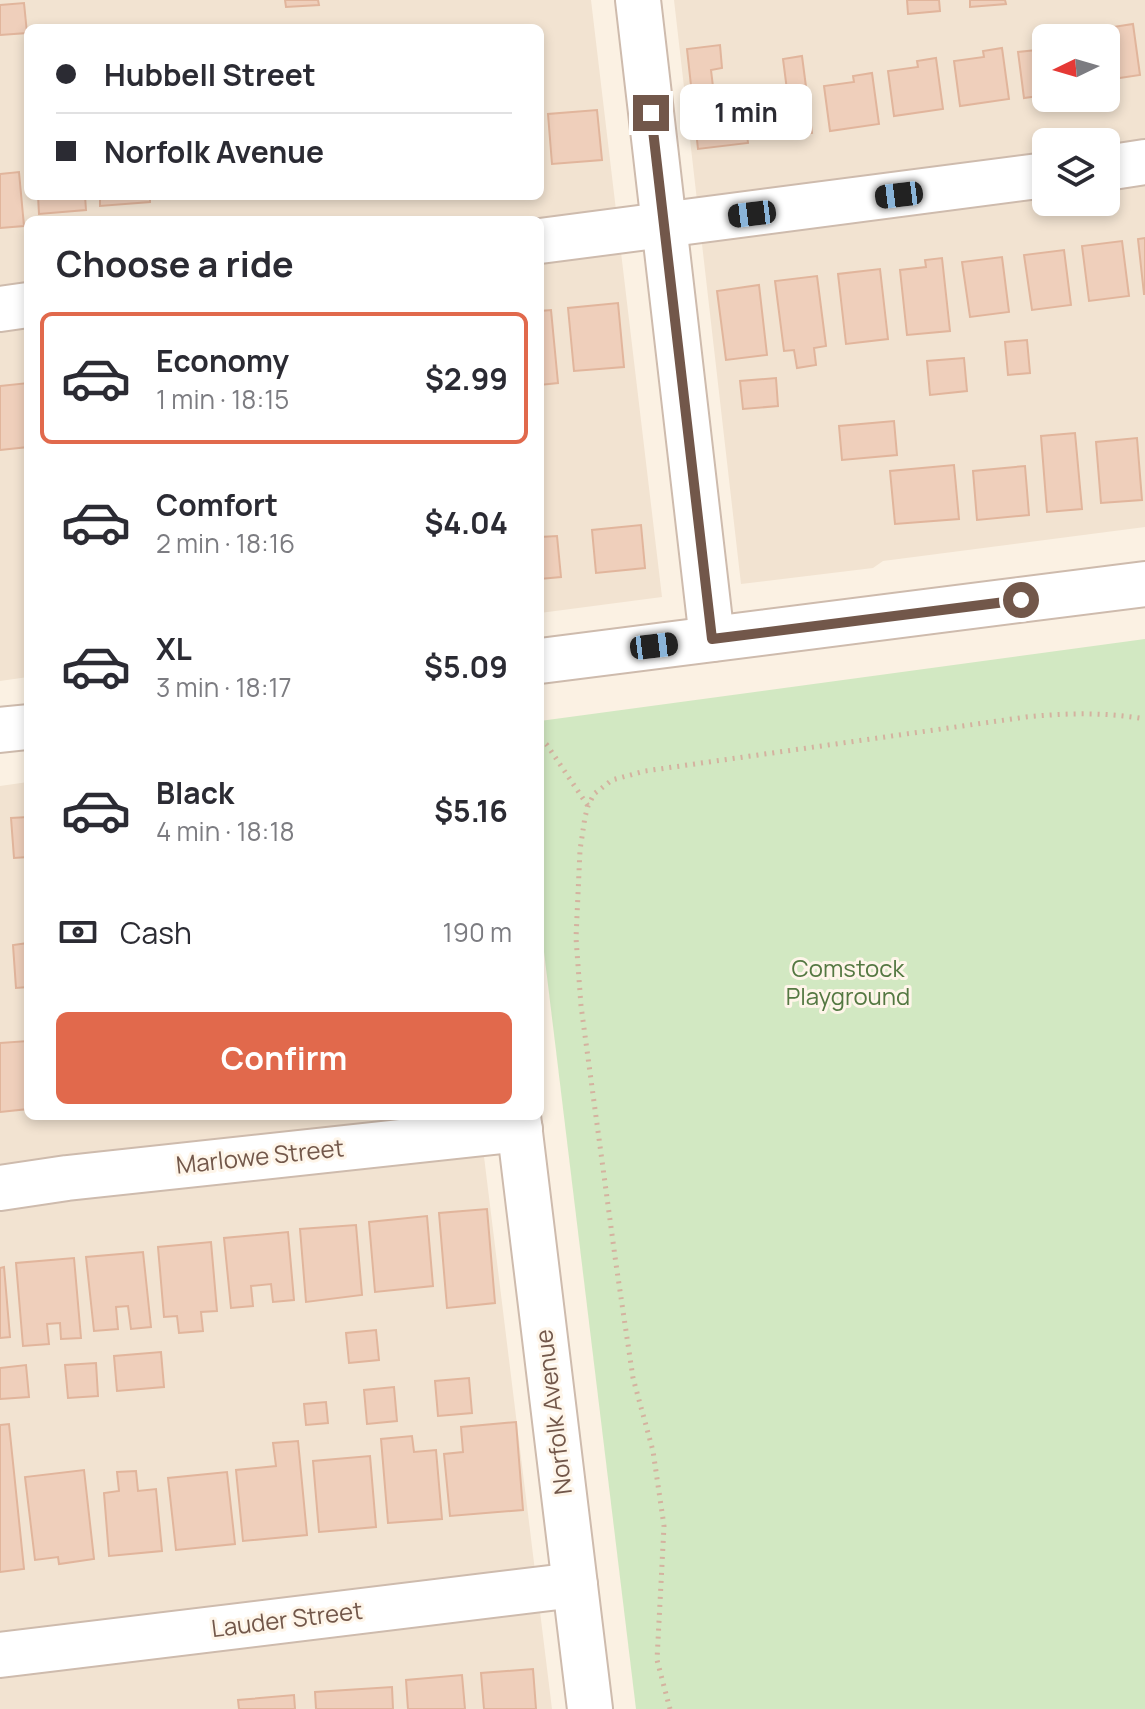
<!DOCTYPE html>
<html lang="en">
<head>
<meta charset="utf-8">
<style>
  :root { --surface:#fff; --page:#f2f2f3; --text:#2b2b33; --muted:#7c7c81; --line:#e1e1e2; --accent:#e1694c }
  body { margin:0; font-family:Manrope,sans-serif; background:var(--page); color:var(--text); height:100vh; display:flex; flex-direction:column; font-size:30px; white-space:nowrap }
  * { box-sizing:border-box; margin:0 }
  p { font-size:26px; color:var(--muted) }
  .icon { flex:none; width:44px; height:44px; fill:none; stroke:currentColor; stroke-width:2; stroke-linecap:round; stroke-linejoin:round }
  .map { position:relative; flex:1; overflow:hidden }
  .sheet { position:absolute; left:24px; top:216px; width:520px; height:904px; display:flex; flex-direction:column; background:var(--surface); border-radius:12px; box-shadow:0 4px 12px #0003 }
  .sheet>* { flex:none }
  .top-card { position:absolute; left:24px; top:24px; width:520px; height:176px; border-radius:12px; box-shadow:0 4px 12px #0003; display:grid; align-content:center; height:176px; padding:0 32px; background:var(--surface) }
  .needle { width:52px; rotate:265deg }
  .controls { position:absolute; left:1032px; top:24px; display:grid; gap:16px }
  .controls a { display:grid; place-items:center; width:88px; height:88px; border-radius:12px; background:var(--surface); box-shadow:0 4px 12px #0003; font-size:40px }
  .end { position:absolute; width:36px; height:36px; margin:-18px; border:10px solid #72574a; background:#fff; box-shadow:0 0 0 4px #fff }
  .from { border-radius:50% }
  .bubble { position:absolute; height:56px; border-radius:12px; background:var(--surface); box-shadow:0 4px 12px #0003; font-size:26px; font-weight:700; line-height:56px; text-align:center }
  .car { position:absolute; width:24px; height:48px; margin:-24px -12px; border-radius:10px; box-shadow:0 0 6px 2px #0007; background:linear-gradient(#222 24%,#8ab4d8 0 40%,#222 0 76%,#8ab4d8 0 86%,#222 0) }
  .top-card b { display:flex; align-items:center; gap:28px; height:76px; font-size:30px }
  .top-card b+b { border-top:2px solid var(--line) }
  .top-card i { width:20px; height:20px; background:var(--text) }
  ul { padding:0; list-style:none }
  li { display:flex; align-items:center; gap:24px; height:132px; margin:0 16px 12px; padding:0 16px; border:4px solid transparent; border-radius:12px }
  li div { flex:1 }
  li b { display:block; font-size:30px }
  li em { font-style:normal; font-weight:700 }
  li.on { border-color:var(--accent) }
  li>.icon { width:72px; height:72px; stroke-width:1.5 }
  h2 { padding:0 32px; font-size:36px; line-height:96px }
  .pay { display:flex; align-items:center; gap:20px; height:88px; padding:0 32px; font-size:30px }
  .pay p { margin-inline-start:auto }
  .cta { display:flex; gap:16px; margin-top:auto; padding:16px 32px }
  .cta a { flex:1; height:92px; border-radius:12px; background:var(--accent); color:#fff; font-size:32px; font-weight:700; line-height:92px; text-align:center }
  .map>svg:first-child { display:block }
  .residential { fill:#f2e3d1; fill-rule:evenodd }
  .green { fill:#d2e8c2 }
  .building { fill:#efcfbb; stroke:#e1b59c; stroke-width:2 }
  .lines { fill:none; stroke-linecap:round; stroke-linejoin:round }
  .minor-casing { stroke:#cebbad; stroke-width:48 }
  .path { stroke:#d4b29f; stroke-width:5; stroke-dasharray:2 6; stroke-linecap:butt }
  .minor { stroke:#fff; stroke-width:44 }
  .route { stroke:#72574a; stroke-width:10 }
  .labels { text-anchor:middle; stroke-width:6; stroke-linejoin:round; paint-order:stroke }
  .park-label { font-size:24px; fill:#547842; stroke:#fef5e9 }
  .street-label { font-size:24px; fill:#72574a; stroke:#fef5e9 }
</style>
</head>
<body>
<div class="map">
<svg width="1145" height="1709" viewBox="0 0 1145 1709">
  <rect width="100%" height="100%" fill="#fbf1e3"/>
  <!-- residential -->
  <g class="residential">
    <path d="M 0,0 L 591,0 L 662,597 L 540,613 L 540,220 L 28,220 L 28,677 L 0,681 ZM 28,28 L 540,28 L 540,196 L 28,196 Z"/>
    <path d="M 674,0 L 1145,0 L 1145,527 L 883,561 L 873,568 L 741,584 ZM 1046,38 L 1106,38 L 1106,98 L 1046,98 ZM 1046,142 L 1106,142 L 1106,202 L 1046,202 Z"/>
    <path d="M 28,782 L 28,1116 L 479,1116 L 552,1709 L 0,1709 L 0,786 Z"/>
  </g>
  <!-- green -->
  <path class="green" d="M 1145,639 L 1145,1709 L 636,1709 L 540,919 L 540,721 Z"/>
  <!-- building -->
  <g class="building">
    <path d="M 285,0 L 318,0 L 319,5 L 286,7 Z"/>
    <path d="M 907,0 L 939,0 L 940,11 L 908,14 Z"/>
    <path d="M 970,0 L 1005,0 L 1006,4 L 970,7 Z"/>
    <path d="M 24,3 L 27,33 L 0,35 L 0,5 Z"/>
    <path d="M 1133,24 L 1140,75 L 1106,80 L 1106,38 L 1084,37 L 1114,33 L 1113,27 Z"/>
    <path d="M 720,45 L 722,68 L 711,70 L 714,95 L 742,92 L 748,143 L 698,149 L 687,49 Z"/>
    <path d="M 1002,48 L 1009,99 L 960,106 L 954,61 L 984,57 L 983,51 Z"/>
    <path d="M 1046,49 L 1046,95 L 1024,98 L 1018,52 Z"/>
    <path d="M 802,56 L 812,133 L 763,139 L 757,94 L 787,90 L 783,59 Z"/>
    <path d="M 936,58 L 943,109 L 894,116 L 888,71 L 918,67 L 917,61 Z"/>
    <path d="M 872,73 L 879,124 L 830,131 L 824,86 L 854,82 L 853,76 Z"/>
    <path d="M 597,110 L 602,160 L 552,164 L 548,114 Z"/>
    <path d="M 19,172 L 24,226 L 0,228 L 0,174 Z"/>
    <path d="M 38,196 L 85,196 L 86,210 L 39,214 Z"/>
    <path d="M 100,196 L 150,196 L 150,202 L 100,206 Z"/>
    <path d="M 1145,238 L 1145,294 L 1144,294 L 1138,239 Z"/>
    <path d="M 1122,241 L 1129,296 L 1089,301 L 1082,246 Z"/>
    <path d="M 1064,250 L 1071,305 L 1032,310 L 1024,255 Z"/>
    <path d="M 1002,257 L 1009,312 L 970,317 L 962,262 Z"/>
    <path d="M 942,258 L 950,331 L 907,335 L 900,270 L 926,267 L 925,260 Z"/>
    <path d="M 880,269 L 888,339 L 846,344 L 838,274 Z"/>
    <path d="M 817,276 L 826,346 L 814,348 L 816,365 L 797,368 L 794,350 L 784,351 L 775,281 Z"/>
    <path d="M 759,285 L 767,355 L 726,360 L 717,291 Z"/>
    <path d="M 618,303 L 624,367 L 574,371 L 568,308 Z"/>
    <path d="M 551,310 L 558,383 L 540,385 L 540,311 Z"/>
    <path d="M 1027,340 L 1030,373 L 1008,375 L 1005,342 Z"/>
    <path d="M 964,358 L 967,391 L 930,395 L 927,361 Z"/>
    <path d="M 776,378 L 778,406 L 743,409 L 740,381 Z"/>
    <path d="M 28,383 L 28,447 L 0,450 L 0,386 Z"/>
    <path d="M 894,421 L 897,455 L 842,460 L 839,426 Z"/>
    <path d="M 1075,433 L 1082,509 L 1047,512 L 1041,436 Z"/>
    <path d="M 1137,438 L 1142,500 L 1101,503 L 1096,442 Z"/>
    <path d="M 954,465 L 959,519 L 895,524 L 890,471 Z"/>
    <path d="M 1025,466 L 1029,515 L 977,520 L 973,471 Z"/>
    <path d="M 641,525 L 645,568 L 596,573 L 592,530 Z"/>
    <path d="M 557,536 L 561,577 L 540,579 L 540,537 Z"/>
    <path d="M 28,817 L 28,857 L 14,858 L 11,818 Z"/>
    <path d="M 28,943 L 28,987 L 16,988 L 13,945 Z"/>
    <path d="M 28,1041 L 28,1109 L 0,1112 L 0,1043 Z"/>
    <path d="M 487,1209 L 495,1303 L 447,1308 L 439,1213 Z"/>
    <path d="M 427,1216 L 433,1286 L 375,1292 L 369,1222 Z"/>
    <path d="M 356,1225 L 362,1295 L 306,1302 L 300,1229 Z"/>
    <path d="M 288,1232 L 294,1300 L 273,1302 L 271,1284 L 251,1286 L 253,1306 L 231,1308 L 224,1238 Z"/>
    <path d="M 211,1242 L 217,1311 L 201,1312 L 203,1331 L 179,1333 L 177,1316 L 164,1317 L 158,1247 Z"/>
    <path d="M 143,1252 L 151,1327 L 131,1329 L 128,1306 L 116,1307 L 118,1329 L 94,1331 L 86,1257 Z"/>
    <path d="M 74,1258 L 81,1338 L 61,1339 L 60,1323 L 47,1324 L 49,1344 L 23,1346 L 16,1263 Z"/>
    <path d="M 4,1267 L 10,1337 L 0,1338 L 0,1268 Z"/>
    <path d="M 376,1330 L 379,1360 L 349,1363 L 346,1333 Z"/>
    <path d="M 161,1352 L 164,1387 L 117,1391 L 114,1356 Z"/>
    <path d="M 96,1363 L 98,1396 L 68,1398 L 65,1365 Z"/>
    <path d="M 26,1365 L 29,1397 L 0,1399 L 0,1368 Z"/>
    <path d="M 469,1378 L 472,1413 L 438,1416 L 435,1381 Z"/>
    <path d="M 394,1387 L 397,1421 L 367,1424 L 364,1390 Z"/>
    <path d="M 326,1402 L 328,1423 L 306,1425 L 304,1404 Z"/>
    <path d="M 516,1422 L 523,1510 L 450,1516 L 444,1454 L 463,1452 L 461,1427 Z"/>
    <path d="M 9,1424 L 24,1569 L 0,1572 L 0,1425 Z"/>
    <path d="M 412,1436 L 414,1452 L 436,1450 L 442,1519 L 388,1523 L 381,1439 Z"/>
    <path d="M 298,1441 L 307,1535 L 243,1541 L 236,1470 L 276,1466 L 273,1443 Z"/>
    <path d="M 370,1456 L 376,1527 L 319,1532 L 313,1461 Z"/>
    <path d="M 84,1470 L 94,1559 L 59,1564 L 58,1557 L 35,1560 L 25,1477 Z"/>
    <path d="M 136,1471 L 138,1491 L 156,1489 L 162,1551 L 109,1556 L 104,1493 L 119,1491 L 117,1472 Z"/>
    <path d="M 227,1472 L 235,1544 L 176,1550 L 168,1478 Z"/>
    <path d="M 533,1669 L 536,1709 L 484,1709 L 481,1673 Z"/>
    <path d="M 462,1675 L 465,1709 L 408,1709 L 406,1680 Z"/>
    <path d="M 392,1687 L 393,1709 L 316,1709 L 315,1692 Z"/>
    <path d="M 294,1695 L 295,1709 L 239,1709 L 238,1700 Z"/>
  </g>
  <g class="lines">
    <defs>
      <g id="minor">
        <path d="M 638,0 L 712,639"/>
        <path d="M 1106,168 L 1145,162"/>
        <path d="M 540,241 L 1046,175"/>
        <path d="M 0,309 L 28,305"/>
        <path d="M 540,661 L 1145,584"/>
        <path d="M 0,730 L 28,727"/>
        <path d="M 518,1116 L 590,1709"/>
        <path d="M 0,1188 L 67,1178 L 520,1129"/>
        <path d="M 0,1655 L 575,1585"/>
      </g>
    </defs>
    <!-- minor casing -->
    <use href="#minor" class="minor-casing"/>
    <!-- path -->
    <g class="path">
      <path d="M 540,739 L 547,745 L 588,806"/>
      <path d="M 670,1709 L 657,1660 L 664,1526 L 653,1451 L 633,1378 L 616,1264 L 581,1006 L 576,938 L 580,850 L 585,817 L 588,806 L 594,794 L 612,780 L 645,771 L 1026,717 C 1066,713 1105,712 1145,719"/>
    </g>
    <!-- minor -->
    <use href="#minor" class="minor"/>
  </g>
  <g class="lines">
    <!-- route -->
    <path class="route" d="M 651,113 L 712,639 L 1021,600"/>
  </g>
  <g class="labels">
    <!-- park labels -->
    <g class="park-label">
      <text x="848" y="977">Comstock<tspan x="848" dy="28">Playground</tspan></text>
    </g>
    <!-- street labels -->
    <g class="street-label">
      <text transform="translate(260 1157) rotate(-6)" y="8">Marlowe Street</text>
      <text transform="translate(554 1412) rotate(-97)" y="8">Norfolk Avenue</text>
      <text transform="translate(287 1620) rotate(-7)" y="8">Lauder Street</text>
    </g>
  </g>
</svg>
<div class="controls">
<a><svg class="needle" viewBox="-14 -14 28 28"><path d="M0-13l5 13h-10z" fill="#e53935"/><path d="M0 13l5-13h-10z" fill="#7c7c81"/></svg></a>
<a><svg class="icon" aria-label="layers" viewBox="0 0 24 24"><path d="M12 4l9 5-9 5-9-5zM3 14l9 5 9-5"/></svg></a>
</div>
<i class="end from" style="left:1021px;top:600px"></i>
<i class="end" style="left:651px;top:113px"></i>
<div class="bubble" style="left:680px;top:84px;width:132px">1 min</div>
<i class="car" style="left:899px;top:195px;rotate:263deg"></i>
<i class="car" style="left:752px;top:214px;rotate:263deg"></i>
<i class="car" style="left:654px;top:646px;rotate:83deg"></i>
<div class="top-card">
<b><i class="from"></i>Hubbell Street</b>
<b><i></i>Norfolk Avenue</b>
</div>
<section class="sheet">
<h2>Choose a ride</h2>
<ul>
<li class="on"><svg class="icon" aria-label="car" viewBox="0 0 24 24"><path d="M5 17H2v-5l4-1 3-4h7l3 4 3 1v5h-3M9 17h6M6 11h13"/><circle cx="7" cy="17" r="2"/><circle cx="17" cy="17" r="2"/></svg><div><b>Economy</b><p>1 min · 18:15</p></div><em>$2.99</em></li>
<li><svg class="icon" aria-label="car" viewBox="0 0 24 24"><path d="M5 17H2v-5l4-1 3-4h7l3 4 3 1v5h-3M9 17h6M6 11h13"/><circle cx="7" cy="17" r="2"/><circle cx="17" cy="17" r="2"/></svg><div><b>Comfort</b><p>2 min · 18:16</p></div><em>$4.04</em></li>
<li><svg class="icon" aria-label="car" viewBox="0 0 24 24"><path d="M5 17H2v-5l4-1 3-4h7l3 4 3 1v5h-3M9 17h6M6 11h13"/><circle cx="7" cy="17" r="2"/><circle cx="17" cy="17" r="2"/></svg><div><b>XL</b><p>3 min · 18:17</p></div><em>$5.09</em></li>
<li><svg class="icon" aria-label="car" viewBox="0 0 24 24"><path d="M5 17H2v-5l4-1 3-4h7l3 4 3 1v5h-3M9 17h6M6 11h13"/><circle cx="7" cy="17" r="2"/><circle cx="17" cy="17" r="2"/></svg><div><b>Black</b><p>4 min · 18:18</p></div><em>$5.16</em></li>
</ul>
<div class="pay"><svg class="icon" aria-label="cash" viewBox="0 0 24 24"><path d="M3 7h18v10H3z"/><circle cx="12" cy="12" r="2"/></svg>Cash<p>190 m</p></div>
<div class="cta"><a>Confirm</a></div>
</section>
</div>
</body>
</html>
